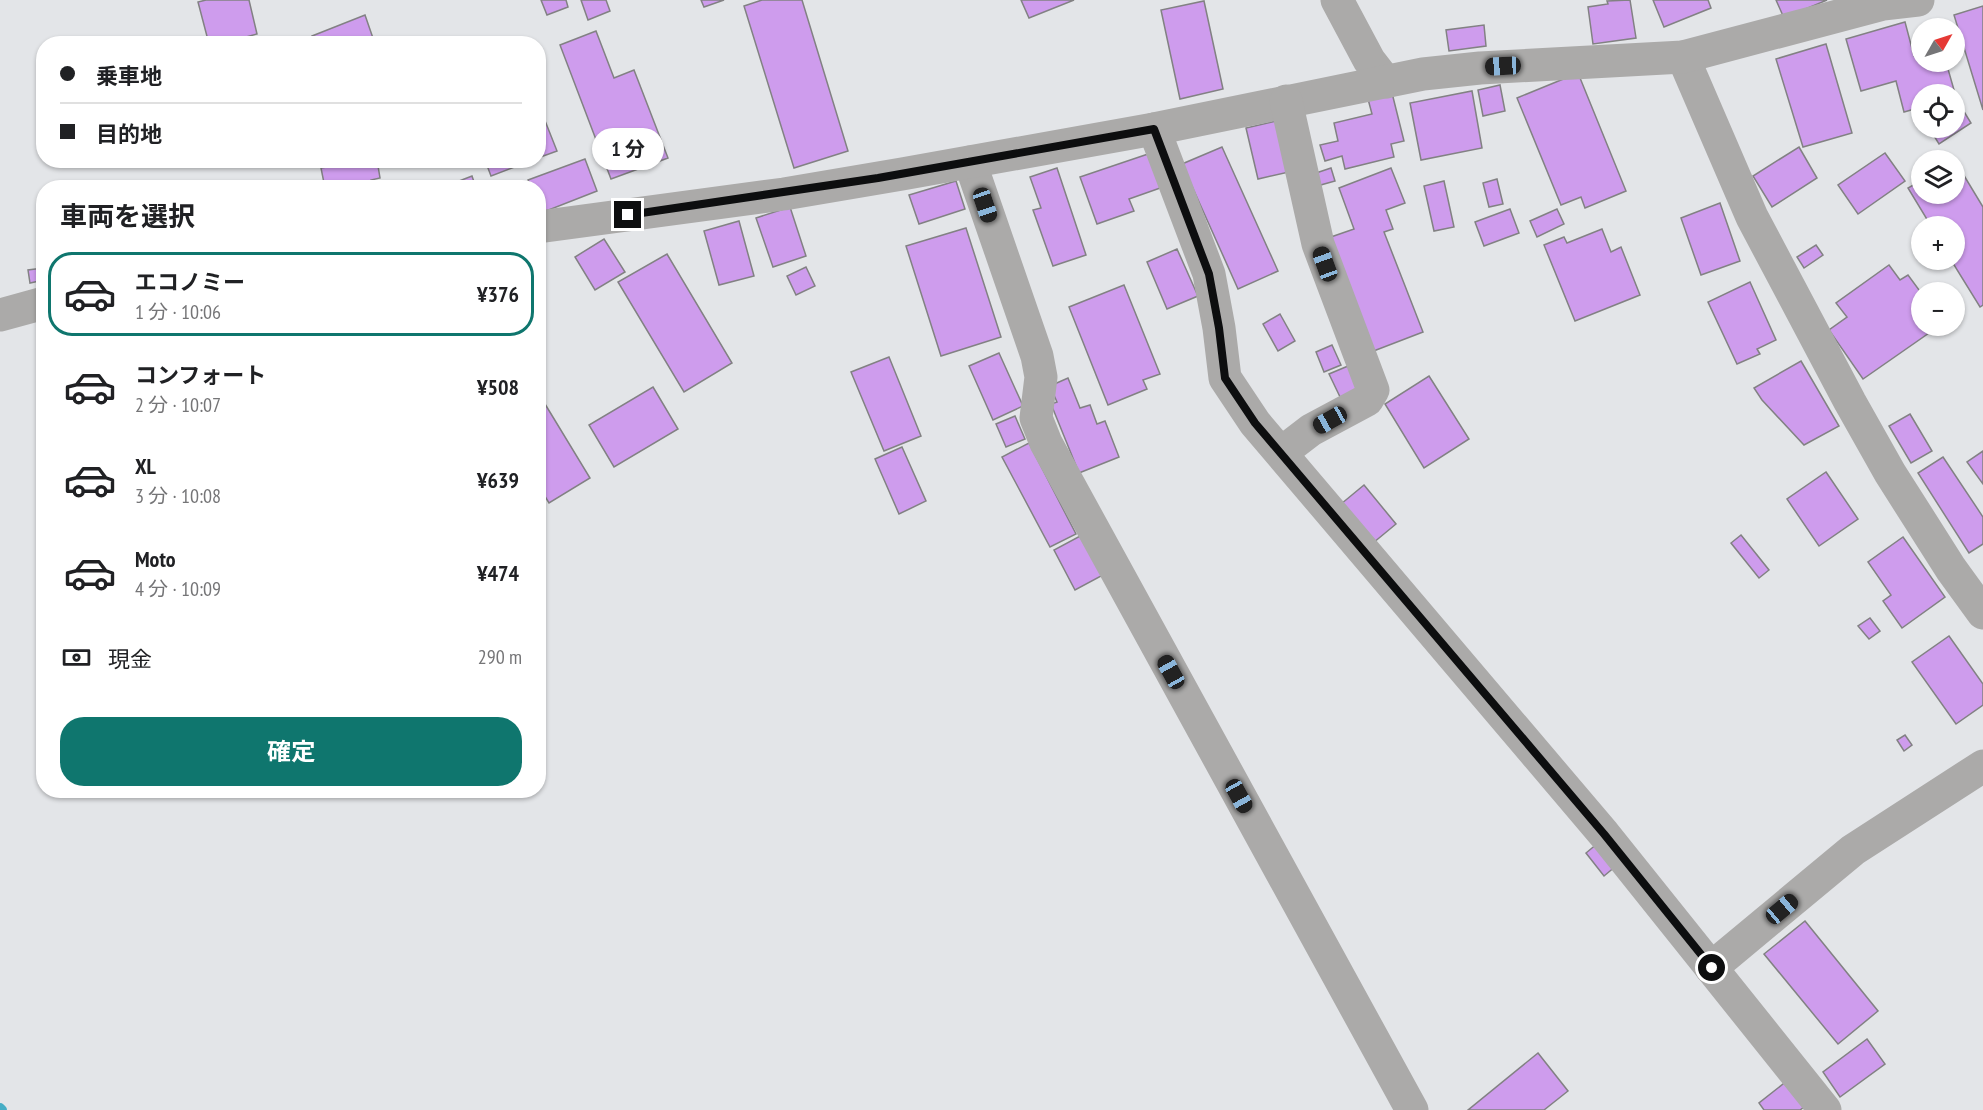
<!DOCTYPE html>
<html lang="ja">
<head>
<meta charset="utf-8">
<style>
  :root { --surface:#fff; --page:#f6f6f6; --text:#202124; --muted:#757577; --line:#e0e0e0; --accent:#0f766e }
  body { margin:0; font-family:"PT Sans Narrow","Noto Sans JP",sans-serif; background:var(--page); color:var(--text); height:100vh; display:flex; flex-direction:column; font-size:22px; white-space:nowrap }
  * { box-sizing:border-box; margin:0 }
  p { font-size:20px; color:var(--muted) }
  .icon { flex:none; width:33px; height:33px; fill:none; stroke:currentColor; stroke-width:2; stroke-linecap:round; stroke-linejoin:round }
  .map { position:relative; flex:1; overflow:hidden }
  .panel { position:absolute; left:36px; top:180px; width:510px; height:618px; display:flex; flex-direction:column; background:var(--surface); border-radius:24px; box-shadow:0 2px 4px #0004 }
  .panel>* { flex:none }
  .hud { position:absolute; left:36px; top:36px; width:510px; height:132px; border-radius:24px; box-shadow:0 2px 4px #0004; display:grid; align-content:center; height:132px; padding:0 24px; background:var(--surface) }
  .needle { width:39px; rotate:51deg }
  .buttons { position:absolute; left:1911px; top:18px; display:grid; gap:12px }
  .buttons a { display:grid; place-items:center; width:54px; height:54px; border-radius:50%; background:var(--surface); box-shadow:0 2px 4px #0004; font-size:30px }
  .end { position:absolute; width:27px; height:27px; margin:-14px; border:8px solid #0d0e0f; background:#fff; box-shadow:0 0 0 3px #fff }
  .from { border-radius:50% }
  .bubble { position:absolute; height:42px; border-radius:21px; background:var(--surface); box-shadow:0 2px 4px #0004; font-size:20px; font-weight:700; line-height:42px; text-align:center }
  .car { position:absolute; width:18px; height:36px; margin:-18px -9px; border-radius:8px; box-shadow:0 0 4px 2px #0007; background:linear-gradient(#222 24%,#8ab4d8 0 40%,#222 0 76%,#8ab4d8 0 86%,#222 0) }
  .hud b { display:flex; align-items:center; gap:21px; height:57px; font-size:22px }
  .hud b+b { border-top:2px solid var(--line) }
  .hud i { width:15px; height:15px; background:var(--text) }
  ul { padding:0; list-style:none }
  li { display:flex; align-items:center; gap:18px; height:84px; margin:0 12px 9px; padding:0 12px; border:3px solid transparent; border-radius:24px }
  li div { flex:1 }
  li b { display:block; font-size:22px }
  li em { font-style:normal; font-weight:700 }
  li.selected { border-color:var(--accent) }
  li>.icon { width:54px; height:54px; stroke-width:1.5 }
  h2 { padding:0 24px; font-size:27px; line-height:72px }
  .pay { display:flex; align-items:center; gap:15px; height:66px; padding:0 24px; font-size:22px }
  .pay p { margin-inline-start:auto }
  .action { display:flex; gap:12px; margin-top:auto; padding:12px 24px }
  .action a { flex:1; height:69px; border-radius:24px; background:var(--accent); color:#fff; font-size:24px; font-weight:700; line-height:69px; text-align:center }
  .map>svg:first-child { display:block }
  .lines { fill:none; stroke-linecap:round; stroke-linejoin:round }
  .stream { stroke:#46adc5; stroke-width:10 }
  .building { fill:#ce9ced; stroke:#828183; stroke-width:1.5 }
  .minor { stroke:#abaaa9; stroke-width:33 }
  .route { stroke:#0d0e0f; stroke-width:8 }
</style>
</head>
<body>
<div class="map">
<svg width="1983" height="1110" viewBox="0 0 1983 1110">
  <rect width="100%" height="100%" fill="#e3e5e8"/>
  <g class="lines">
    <!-- stream -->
    <path class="stream" d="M 0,1108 L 2,1110"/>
  </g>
  <!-- building -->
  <g class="building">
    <path d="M 206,0 L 249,0 L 257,34 L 246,37 L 248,44 L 209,44 L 198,2 Z"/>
    <path d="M 541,0 L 566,0 L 568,7 L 547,15 Z"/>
    <path d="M 581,0 L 606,0 L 610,11 L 588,20 Z"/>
    <path d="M 701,0 L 724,0 L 704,7 Z"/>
    <path d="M 762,0 L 802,0 L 848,151 L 794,168 L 744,6 Z"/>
    <path d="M 1021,0 L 1074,0 L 1029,18 Z"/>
    <path d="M 1630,0 L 1636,38 L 1593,44 L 1588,7 L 1608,4 L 1607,1 Z"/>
    <path d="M 1653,0 L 1708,0 L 1711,8 L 1664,27 Z"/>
    <path d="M 1776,0 L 1827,0 L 1784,18 Z"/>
    <path d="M 1204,1 L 1223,89 L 1180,99 L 1161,10 Z"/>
    <path d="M 1983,6 L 1983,110 L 1954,15 Z"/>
    <path d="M 365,15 L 375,44 L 315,44 L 312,36 Z"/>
    <path d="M 1905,22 L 1914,56 L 1922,54 L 1922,62 L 1946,62 L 1956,97 L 1954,94 L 1922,94 L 1922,107 L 1904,112 L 1896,81 L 1861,91 L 1846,39 Z"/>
    <path d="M 1484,25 L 1486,46 L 1449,51 L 1446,30 Z"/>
    <path d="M 596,31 L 614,78 L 634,70 L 668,158 L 611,179 L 560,45 Z"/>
    <path d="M 1826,44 L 1852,133 L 1803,147 L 1776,59 Z"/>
    <path d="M 1578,73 L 1626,191 L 1585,208 L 1581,197 L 1561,205 L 1517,98 Z"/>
    <path d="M 1500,85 L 1505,111 L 1483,116 L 1478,90 Z"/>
    <path d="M 1472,91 L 1482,148 L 1421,160 L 1410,103 Z"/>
    <path d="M 1392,93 L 1404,141 L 1391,144 L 1394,157 L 1345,169 L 1342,156 L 1325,161 L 1320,145 L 1338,141 L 1334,123 L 1372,114 L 1368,99 Z"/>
    <path d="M 538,103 L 557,151 L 538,158 Z"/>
    <path d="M 1963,110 L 1971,123 L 1939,144 L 1931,131 L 1936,128 L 1954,128 L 1954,115 Z"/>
    <path d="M 1276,121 L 1289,172 L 1258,179 L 1246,128 Z"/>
    <path d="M 1222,147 L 1278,271 L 1238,289 L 1182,164 Z"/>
    <path d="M 1799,147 L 1817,178 L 1772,207 L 1753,176 Z"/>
    <path d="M 1151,153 L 1163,187 L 1129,199 L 1134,211 L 1097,224 L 1080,177 Z"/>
    <path d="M 1885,153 L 1905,181 L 1858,214 L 1838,185 Z"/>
    <path d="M 585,159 L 597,191 L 541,213 L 538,188 L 531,188 L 528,180 Z"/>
    <path d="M 1954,159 L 1983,207 L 1983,305 L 1980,307 L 1951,260 L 1954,260 L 1954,226 L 1931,226 L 1908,188 L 1922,180 L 1922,194 L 1954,194 Z"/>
    <path d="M 365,160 L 377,160 L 380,178 L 371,180 L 372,188 L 325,188 L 321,168 Z"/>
    <path d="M 485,160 L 533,160 L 491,176 Z"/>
    <path d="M 1057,168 L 1086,255 L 1053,266 L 1033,210 L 1041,208 L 1030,177 Z"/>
    <path d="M 1331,168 L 1335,181 L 1317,186 L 1313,174 Z"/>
    <path d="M 1391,168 L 1405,203 L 1386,210 L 1393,229 L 1384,232 L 1423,332 L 1371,352 L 1328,238 L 1354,229 L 1339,188 Z"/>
    <path d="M 472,176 L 476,188 L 441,188 Z"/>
    <path d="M 1497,179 L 1503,204 L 1489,207 L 1483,183 Z"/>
    <path d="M 956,181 L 965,209 L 919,224 L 909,195 Z"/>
    <path d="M 1444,181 L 1454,227 L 1434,231 L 1424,186 Z"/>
    <path d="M 1720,203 L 1740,261 L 1701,275 L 1681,218 Z"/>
    <path d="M 790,207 L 806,256 L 773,267 L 756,218 Z"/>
    <path d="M 1510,209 L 1519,233 L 1484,246 L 1475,222 Z"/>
    <path d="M 1557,209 L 1564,224 L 1537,237 L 1530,221 Z"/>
    <path d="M 739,221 L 754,276 L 719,285 L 704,231 Z"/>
    <path d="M 966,228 L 1001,337 L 941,356 L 906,246 Z"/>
    <path d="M 1602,229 L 1611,252 L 1621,247 L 1640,295 L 1575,321 L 1544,245 L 1564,237 L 1567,243 Z"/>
    <path d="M 604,239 L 625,272 L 595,290 L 575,257 Z"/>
    <path d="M 1816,245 L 1823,255 L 1804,268 L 1797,257 Z"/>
    <path d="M 1177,249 L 1198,296 L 1167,309 L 1147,262 Z"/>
    <path d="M 667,254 L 732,363 L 684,392 L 618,282 Z"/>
    <path d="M 1889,265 L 1900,280 L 1908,275 L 1922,294 L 1922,326 L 1939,326 L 1863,379 L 1829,330 L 1847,317 L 1836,303 Z"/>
    <path d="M 806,267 L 815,286 L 796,295 L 787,276 Z"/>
    <path d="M 43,268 L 44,280 L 30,283 L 28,270 Z"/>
    <path d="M 1750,282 L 1776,340 L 1757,349 L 1760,354 L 1737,364 L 1708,302 Z"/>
    <path d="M 1124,285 L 1160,374 L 1143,380 L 1147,389 L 1108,405 L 1069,307 Z"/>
    <path d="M 1280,314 L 1295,341 L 1278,351 L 1263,324 Z"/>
    <path d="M 1332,345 L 1341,365 L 1324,372 L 1316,352 Z"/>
    <path d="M 999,353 L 1023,406 L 993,420 L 969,366 Z"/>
    <path d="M 889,357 L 921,436 L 884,451 L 851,372 Z"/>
    <path d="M 1801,361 L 1839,426 L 1804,445 L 1762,400 L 1754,388 Z"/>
    <path d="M 1348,366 L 1360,392 L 1342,401 L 1329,374 Z"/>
    <path d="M 1429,376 L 1469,439 L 1424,468 L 1385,404 Z"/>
    <path d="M 1068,378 L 1080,408 L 1090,405 L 1097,424 L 1105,421 L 1119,457 L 1079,473 L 1051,404 L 1057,402 L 1050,386 Z"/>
    <path d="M 653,387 L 678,429 L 614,467 L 589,425 Z"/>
    <path d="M 545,404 L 590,478 L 549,503 L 538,485 L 538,408 Z"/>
    <path d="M 1910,414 L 1932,451 L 1911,463 L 1889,426 Z"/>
    <path d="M 1015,416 L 1025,439 L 1006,447 L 996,424 Z"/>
    <path d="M 1029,443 L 1076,534 L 1050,547 L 1002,457 Z"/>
    <path d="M 902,447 L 926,501 L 899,514 L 875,459 Z"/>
    <path d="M 1983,451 L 1983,484 L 1967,462 Z"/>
    <path d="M 1943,457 L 1983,517 L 1983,544 L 1969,553 L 1918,473 Z"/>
    <path d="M 1826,472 L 1858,519 L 1819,546 L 1787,499 Z"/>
    <path d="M 1364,485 L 1396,524 L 1373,543 L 1341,504 Z"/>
    <path d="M 1082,535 L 1103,575 L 1075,590 L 1054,550 Z"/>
    <path d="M 1741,535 L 1769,570 L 1759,578 L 1731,543 Z"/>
    <path d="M 1903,537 L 1945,597 L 1902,628 L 1883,601 L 1891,595 L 1868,562 Z"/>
    <path d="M 1870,618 L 1880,631 L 1869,639 L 1858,626 Z"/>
    <path d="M 1949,636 L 1983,684 L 1983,705 L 1956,724 L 1912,662 Z"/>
    <path d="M 1905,735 L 1912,745 L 1904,751 L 1897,740 Z"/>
    <path d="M 1598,843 L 1616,866 L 1604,876 L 1586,853 Z"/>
    <path d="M 1805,921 L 1878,1011 L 1838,1044 L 1764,954 Z"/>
    <path d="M 1867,1039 L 1885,1064 L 1840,1097 L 1823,1072 Z"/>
    <path d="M 1538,1053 L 1568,1091 L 1544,1110 L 1468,1110 Z"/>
    <path d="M 1788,1080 L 1808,1104 L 1800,1110 L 1764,1110 L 1759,1103 Z"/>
  </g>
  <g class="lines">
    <!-- minor -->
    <g class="minor">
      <path d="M 1337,0 L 1369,60 L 1386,82"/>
      <path d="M 1683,57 L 1752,217 L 1850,402 L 1890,473 L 1951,569 L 1983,613"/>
      <path d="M 1154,129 L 1209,274 L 1219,328 L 1225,378 L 1255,423 L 1604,834 L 1825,1110"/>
      <path d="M 970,162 L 1037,356 L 1041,377 L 1036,418 L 1046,443 L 1412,1110"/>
      <path d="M 538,227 L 784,194 L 902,174 L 1154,129 L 1423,74 L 1480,68 L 1683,57 L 1883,4 L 1918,0"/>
      <path d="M 0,315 L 44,303"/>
      <path d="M 1281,453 L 1311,430 L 1367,400 L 1373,390 L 1318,244 L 1286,101"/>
      <path d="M 1711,968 L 1853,850 L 1983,766"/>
    </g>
  </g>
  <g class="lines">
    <!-- route -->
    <path class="route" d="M 628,215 L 878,178 L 1154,129 L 1209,274 L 1219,328 L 1225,378 L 1255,423 L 1604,834 L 1712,968"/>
  </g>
</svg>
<div class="buttons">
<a><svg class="needle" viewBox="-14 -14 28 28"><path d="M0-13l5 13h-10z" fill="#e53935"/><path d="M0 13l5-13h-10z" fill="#757577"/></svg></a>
<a><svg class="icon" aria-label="locate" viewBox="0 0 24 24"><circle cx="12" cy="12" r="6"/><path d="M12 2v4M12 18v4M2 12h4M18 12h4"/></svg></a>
<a><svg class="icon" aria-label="layers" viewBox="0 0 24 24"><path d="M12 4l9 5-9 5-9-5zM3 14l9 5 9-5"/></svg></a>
<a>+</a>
<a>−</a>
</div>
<i class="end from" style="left:1712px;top:968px"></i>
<i class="end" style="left:628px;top:215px"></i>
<div class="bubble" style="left:592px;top:128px;width:72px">1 分</div>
<i class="car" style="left:1503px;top:66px;rotate:267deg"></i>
<i class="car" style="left:985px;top:205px;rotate:161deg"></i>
<i class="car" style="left:1325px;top:264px;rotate:340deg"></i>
<i class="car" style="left:1330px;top:420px;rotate:241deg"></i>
<i class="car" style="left:1171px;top:672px;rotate:331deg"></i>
<i class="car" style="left:1239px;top:796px;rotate:151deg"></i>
<i class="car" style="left:1782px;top:909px;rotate:50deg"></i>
<div class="hud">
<b><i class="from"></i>乗車地</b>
<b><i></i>目的地</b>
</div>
<section class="panel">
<h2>車両を選択</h2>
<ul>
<li class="selected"><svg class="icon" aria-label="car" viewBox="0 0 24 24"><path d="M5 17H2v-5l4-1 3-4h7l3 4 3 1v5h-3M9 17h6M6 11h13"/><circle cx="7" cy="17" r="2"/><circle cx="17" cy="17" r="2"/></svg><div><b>エコノミー</b><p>1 分 · 10:06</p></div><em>¥376</em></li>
<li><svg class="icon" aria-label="car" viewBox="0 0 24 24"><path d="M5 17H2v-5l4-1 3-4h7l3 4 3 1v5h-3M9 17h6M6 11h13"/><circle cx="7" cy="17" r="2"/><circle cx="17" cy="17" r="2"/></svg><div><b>コンフォート</b><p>2 分 · 10:07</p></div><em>¥508</em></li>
<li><svg class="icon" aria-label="car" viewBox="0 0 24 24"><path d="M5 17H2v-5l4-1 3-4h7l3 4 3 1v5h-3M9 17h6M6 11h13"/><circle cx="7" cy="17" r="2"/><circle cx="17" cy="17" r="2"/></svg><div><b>XL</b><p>3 分 · 10:08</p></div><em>¥639</em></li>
<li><svg class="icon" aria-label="car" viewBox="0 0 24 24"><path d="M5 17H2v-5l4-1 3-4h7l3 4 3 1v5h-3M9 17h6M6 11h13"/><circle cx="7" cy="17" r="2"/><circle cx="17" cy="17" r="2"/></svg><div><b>Moto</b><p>4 分 · 10:09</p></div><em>¥474</em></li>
</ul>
<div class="pay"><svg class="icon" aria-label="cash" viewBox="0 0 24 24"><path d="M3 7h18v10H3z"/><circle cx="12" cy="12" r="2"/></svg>現金<p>290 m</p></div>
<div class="action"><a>確定</a></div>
</section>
</div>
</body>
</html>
